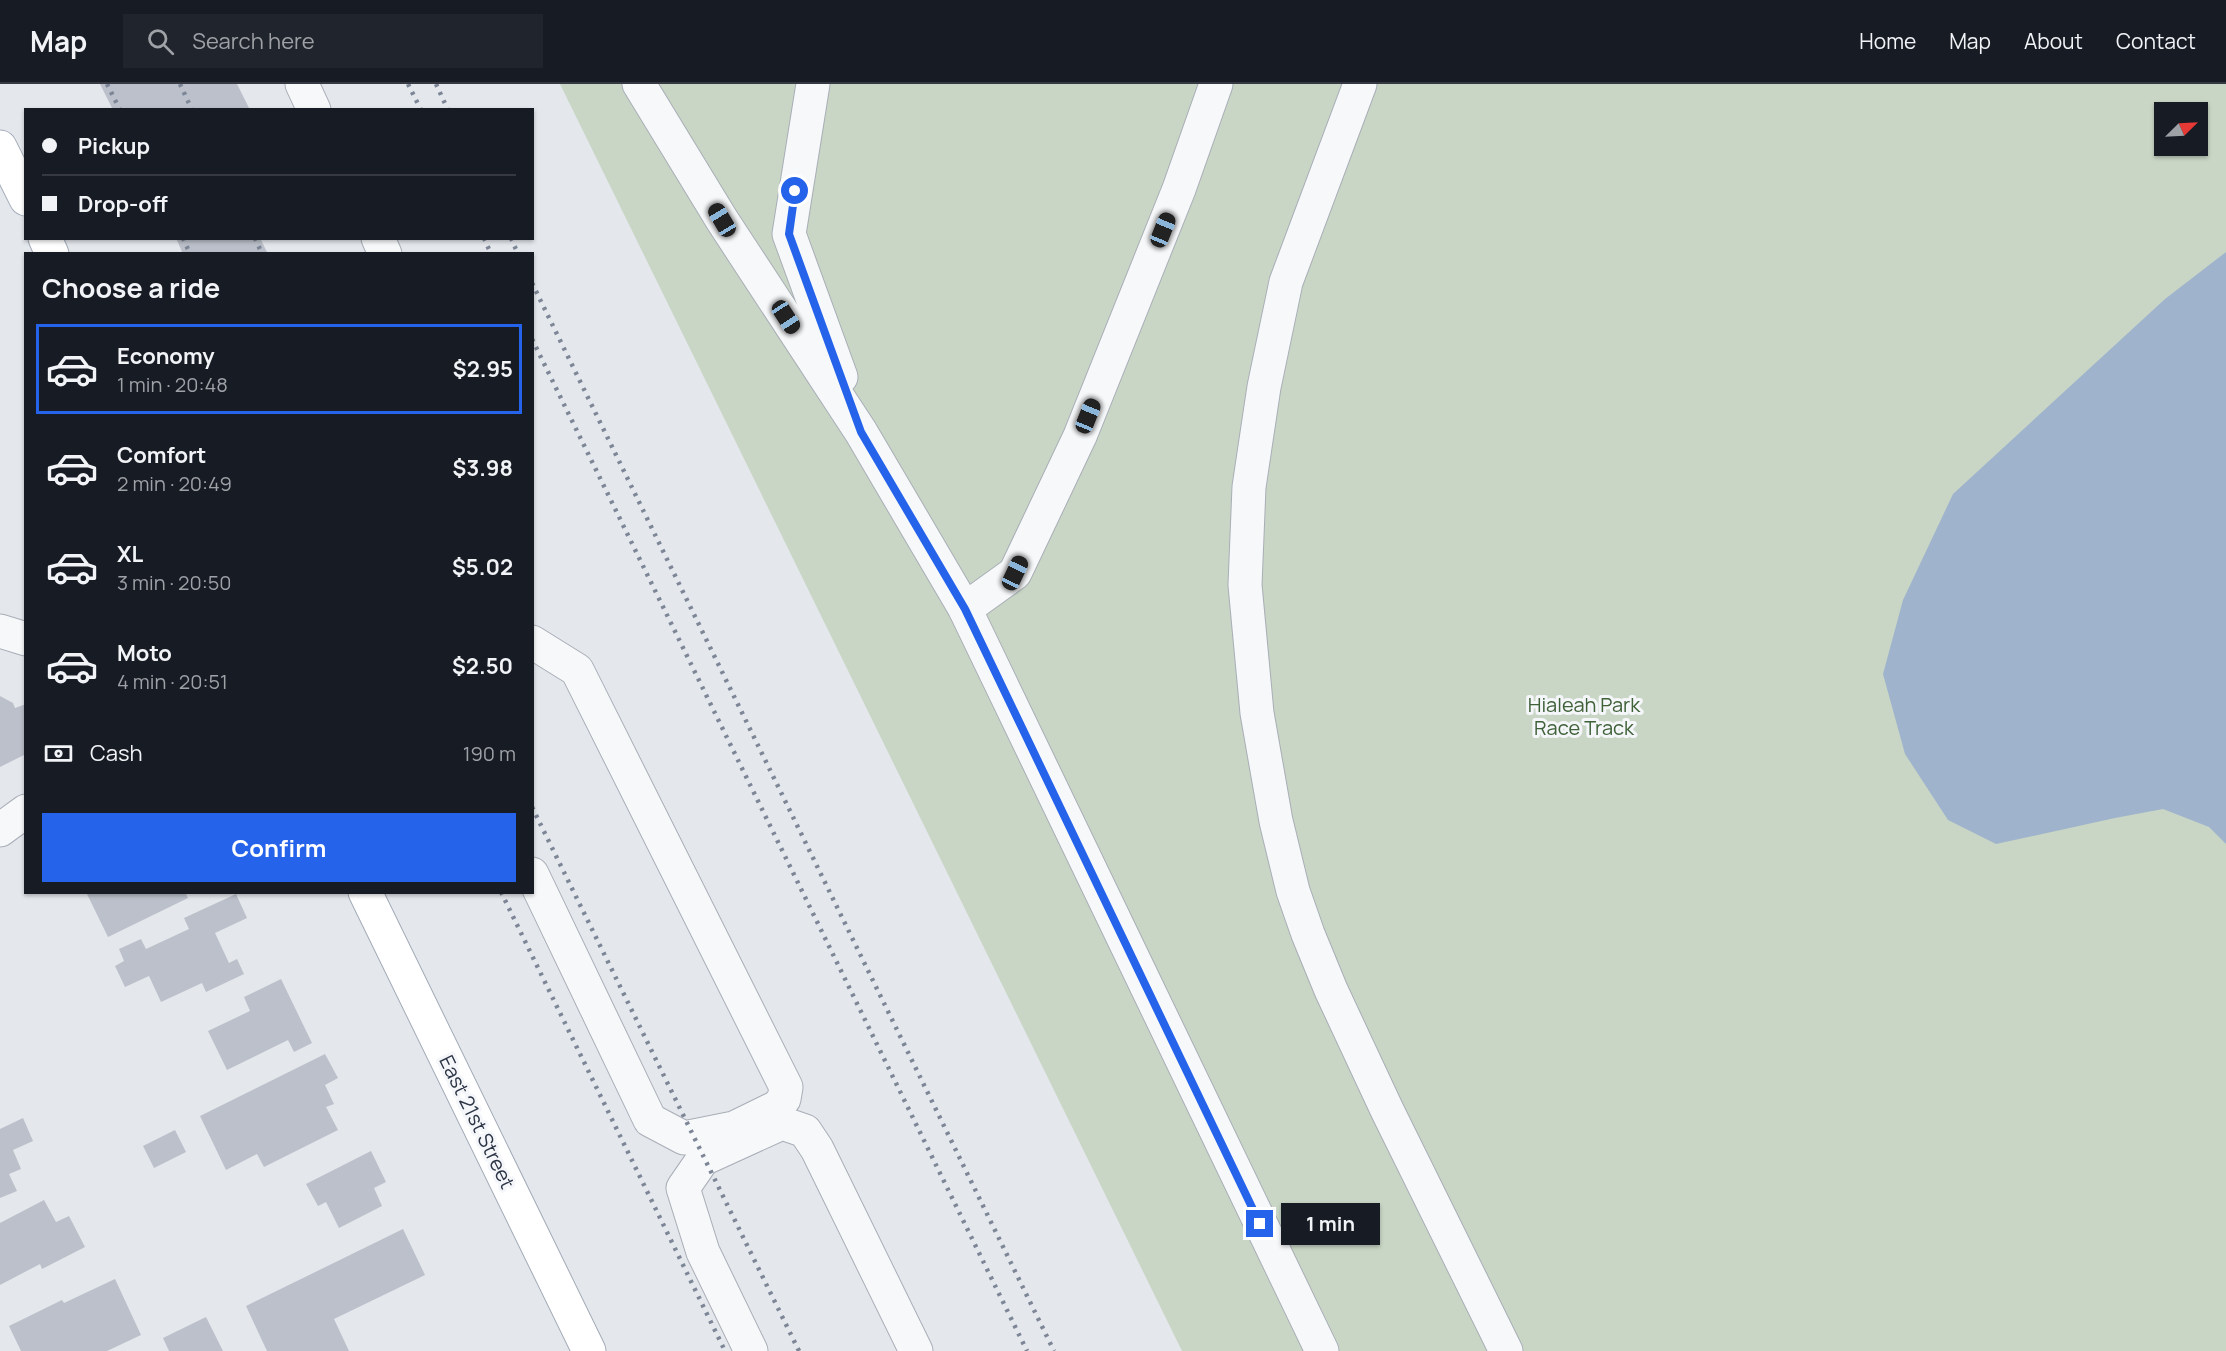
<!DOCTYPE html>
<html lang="en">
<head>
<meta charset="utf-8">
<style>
  :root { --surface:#171b24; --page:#20242c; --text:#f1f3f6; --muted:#9ea1a6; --line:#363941; --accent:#2563eb }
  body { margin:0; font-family:Manrope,sans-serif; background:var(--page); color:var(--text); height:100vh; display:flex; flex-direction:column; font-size:22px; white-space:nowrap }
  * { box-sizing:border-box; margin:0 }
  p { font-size:20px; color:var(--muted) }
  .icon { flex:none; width:33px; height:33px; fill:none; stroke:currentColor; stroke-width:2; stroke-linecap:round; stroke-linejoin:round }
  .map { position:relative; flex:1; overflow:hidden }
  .details { position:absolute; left:24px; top:168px; width:510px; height:642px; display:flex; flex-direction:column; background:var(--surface); border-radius:0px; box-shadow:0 2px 4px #0004 }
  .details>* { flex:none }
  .top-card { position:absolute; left:24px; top:24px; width:510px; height:132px; border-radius:0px; box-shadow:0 2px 4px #0004; display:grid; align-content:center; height:132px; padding:0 18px; background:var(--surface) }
  .needle { width:39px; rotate:66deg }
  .fabs { position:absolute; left:2154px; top:18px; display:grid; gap:12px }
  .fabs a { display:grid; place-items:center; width:54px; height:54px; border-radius:0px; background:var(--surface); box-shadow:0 2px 4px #0004; font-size:30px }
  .end { position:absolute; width:27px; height:27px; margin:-14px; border:8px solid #2563eb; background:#fff; box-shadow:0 0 0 3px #fff }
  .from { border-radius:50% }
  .bubble { position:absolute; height:42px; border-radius:0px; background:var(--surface); box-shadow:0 2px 4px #0004; font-size:20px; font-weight:700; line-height:42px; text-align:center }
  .car { position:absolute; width:18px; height:36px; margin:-18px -9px; border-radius:8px; box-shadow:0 0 4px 2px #0007; background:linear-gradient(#222 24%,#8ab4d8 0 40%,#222 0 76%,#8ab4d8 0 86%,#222 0) }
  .top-card b { display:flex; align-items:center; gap:21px; height:57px; font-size:22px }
  .top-card b+b { border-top:2px solid var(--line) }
  .top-card i { width:15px; height:15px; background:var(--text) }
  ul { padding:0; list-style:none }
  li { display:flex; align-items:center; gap:18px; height:90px; margin:0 12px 9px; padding:0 6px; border:3px solid transparent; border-radius:0px }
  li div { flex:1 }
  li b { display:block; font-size:22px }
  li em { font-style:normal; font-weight:700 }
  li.on { border-color:var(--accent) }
  li>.icon { width:54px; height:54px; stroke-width:1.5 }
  h2 { padding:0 18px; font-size:27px; line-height:72px }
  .pay { display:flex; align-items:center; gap:15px; height:66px; padding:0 18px; font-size:22px }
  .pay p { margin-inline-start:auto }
  .button { display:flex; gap:12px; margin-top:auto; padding:12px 18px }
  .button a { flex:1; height:69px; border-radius:0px; background:var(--accent); color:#fff; font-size:24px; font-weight:700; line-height:69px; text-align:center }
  header { display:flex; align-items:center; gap:36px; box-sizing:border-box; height:84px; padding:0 30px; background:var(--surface); border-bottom:2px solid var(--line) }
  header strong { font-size:28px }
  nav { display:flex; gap:33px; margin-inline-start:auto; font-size:21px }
  .search { width:420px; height:54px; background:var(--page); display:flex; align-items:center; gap:15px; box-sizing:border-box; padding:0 21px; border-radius:0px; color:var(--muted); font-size:22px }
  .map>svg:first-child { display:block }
  .green { fill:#c9d6c5; fill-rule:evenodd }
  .water { fill:#9fb4cc }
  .building { fill:#bbc0ca }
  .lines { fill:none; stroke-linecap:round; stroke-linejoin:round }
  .minor-casing { stroke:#a9aeb7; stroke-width:35 }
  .major-casing { stroke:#a3abb8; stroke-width:35 }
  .minor { stroke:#f7f8fa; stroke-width:33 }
  .major { stroke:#fff; stroke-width:33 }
  .rail { stroke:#7d8696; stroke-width:4.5; stroke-dasharray:3 6; stroke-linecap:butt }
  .route { stroke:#2563eb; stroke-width:8 }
  .labels { text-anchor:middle; stroke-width:6; stroke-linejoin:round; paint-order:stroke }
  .park-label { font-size:20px; fill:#3f6138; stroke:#f4f6f9 }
  .street-label { font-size:20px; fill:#2b3445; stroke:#f4f6f9 }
</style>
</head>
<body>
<header>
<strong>Map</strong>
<div class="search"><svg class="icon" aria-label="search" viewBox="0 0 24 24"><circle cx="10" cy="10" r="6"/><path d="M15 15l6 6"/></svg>Search here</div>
<nav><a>Home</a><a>Map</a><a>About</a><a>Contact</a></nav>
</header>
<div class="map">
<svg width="2226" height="1267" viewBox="0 0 2226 1267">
  <rect width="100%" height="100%" fill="#e4e7ec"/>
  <!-- green -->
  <path class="green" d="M 560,0 L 2226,0 L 2226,1267 L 1182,1267 ZM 2164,28 L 2198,28 L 2198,62 L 2164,62 Z"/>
  <!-- water -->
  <path class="water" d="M 2226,168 L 2226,760 L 2209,743 L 2163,725 L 2115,734 L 1996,760 L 1948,736 L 1905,670 L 1883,590 L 1903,516 L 1953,410 L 2165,215 Z"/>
  <!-- building -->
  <g class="building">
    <path d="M 100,0 L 237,0 L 250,26 L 113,26 Z"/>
    <path d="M 176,154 L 260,154 L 268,170 L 183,170 Z"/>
    <path d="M 0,612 L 13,619 L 15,624 L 26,620 L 26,670 L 0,683 Z"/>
    <path d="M 86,808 L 185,808 L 188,814 L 108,853 Z"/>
    <path d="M 236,810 L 247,834 L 215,849 L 229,879 L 237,875 L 244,890 L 206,908 L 202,899 L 161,918 L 149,892 L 125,903 L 115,882 L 124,877 L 119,865 L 141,855 L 146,865 L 189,845 L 184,834 Z"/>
    <path d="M 281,895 L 312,959 L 294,968 L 288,956 L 227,986 L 208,947 L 250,927 L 244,913 Z"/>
    <path d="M 325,970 L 338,994 L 325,1001 L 334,1020 L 326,1023 L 338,1046 L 264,1083 L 257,1070 L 226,1086 L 200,1032 Z"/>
    <path d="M 23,1034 L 33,1057 L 13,1066 L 21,1085 L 9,1090 L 17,1107 L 0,1114 L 0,1045 Z"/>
    <path d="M 175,1046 L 186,1068 L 154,1084 L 143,1062 Z"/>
    <path d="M 371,1067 L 386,1098 L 374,1104 L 382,1122 L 339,1144 L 326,1118 L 318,1122 L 306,1100 Z"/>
    <path d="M 44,1116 L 56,1138 L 69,1132 L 85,1163 L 42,1185 L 40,1180 L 0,1201 L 0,1139 Z"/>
    <path d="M 403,1145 L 425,1191 L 334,1235 L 349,1267 L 267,1267 L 246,1222 Z"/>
    <path d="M 115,1195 L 141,1251 L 107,1267 L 21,1267 L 9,1242 L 62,1216 L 64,1219 Z"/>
    <path d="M 206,1233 L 223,1267 L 169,1267 L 163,1254 Z"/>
  </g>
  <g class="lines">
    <defs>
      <g id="minor">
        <path d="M 302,0 L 314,26"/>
        <path d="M 639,0 L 722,136 L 861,348 L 965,525 L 1322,1267"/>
        <path d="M 813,0 L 789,150 L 841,293"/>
        <path d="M 1360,0 L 1286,198 L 1264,303 L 1249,403 L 1245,501 L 1257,629 L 1276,737 L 1293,807 L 1308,850 L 1331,906 L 1387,1026 L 1506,1267"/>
        <path d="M 378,154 L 385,170"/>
        <path d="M 965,525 L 1015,489 L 1080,352 L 1179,105 L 1216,0"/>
        <path d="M 0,547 L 26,555"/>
        <path d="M 532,558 L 577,586 L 786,1003 L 784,1015 L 777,1023 L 734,1044 L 684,1054 L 650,1036 L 532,790"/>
        <path d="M 0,746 L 26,727"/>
        <path d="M 751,1267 L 703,1168 L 683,1104 L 703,1075 L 782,1039 L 805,1047 L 817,1065 L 916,1267"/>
      </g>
      <g id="major">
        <path d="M 0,63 L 26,115"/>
        <path d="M 45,154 L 52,170"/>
        <path d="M 365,808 L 589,1267"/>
      </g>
    </defs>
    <!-- minor casing -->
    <use href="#minor" class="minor-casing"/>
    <!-- major casing -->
    <use href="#major" class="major-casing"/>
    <!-- minor -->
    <use href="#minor" class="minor"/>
    <!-- major -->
    <use href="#major" class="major"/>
    <!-- rail -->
    <g class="rail">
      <path d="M 107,0 L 120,26"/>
      <path d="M 180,0 L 192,26"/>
      <path d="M 408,0 L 421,26"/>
      <path d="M 436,0 L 448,26"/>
      <path d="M 183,154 L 190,170"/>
      <path d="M 255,154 L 262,170"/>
      <path d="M 484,154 L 491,170"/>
      <path d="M 511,154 L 518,170"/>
      <path d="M 532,199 L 1054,1267"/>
      <path d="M 532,255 L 1027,1267"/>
      <path d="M 532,723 L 799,1267"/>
      <path d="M 501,808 L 725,1267"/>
    </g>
  </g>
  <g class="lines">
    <!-- route -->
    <path class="route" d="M 795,107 L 789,150 L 861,348 L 965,525 L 1260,1140"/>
  </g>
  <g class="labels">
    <!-- park labels -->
    <g class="park-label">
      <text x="1584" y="628">Hialeah Park<tspan x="1584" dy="23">Race Track</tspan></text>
    </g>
    <!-- street labels -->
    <g class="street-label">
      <text transform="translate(477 1038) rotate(64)" y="7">East 21st Street</text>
    </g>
  </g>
</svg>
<div class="fabs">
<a><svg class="needle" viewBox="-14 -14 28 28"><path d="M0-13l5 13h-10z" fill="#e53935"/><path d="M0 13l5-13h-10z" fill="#9ea1a6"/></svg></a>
</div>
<i class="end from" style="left:795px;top:107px"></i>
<i class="end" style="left:1260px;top:1140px"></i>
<div class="bubble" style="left:1281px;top:1119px;width:99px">1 min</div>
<i class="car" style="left:722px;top:136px;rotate:329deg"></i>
<i class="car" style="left:1163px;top:146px;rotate:22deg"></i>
<i class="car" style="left:786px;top:233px;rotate:147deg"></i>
<i class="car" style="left:1088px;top:332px;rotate:22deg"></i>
<i class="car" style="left:1015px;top:489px;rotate:25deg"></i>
<div class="top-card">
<b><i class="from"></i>Pickup</b>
<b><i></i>Drop-off</b>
</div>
<section class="details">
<h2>Choose a ride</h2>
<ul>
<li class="on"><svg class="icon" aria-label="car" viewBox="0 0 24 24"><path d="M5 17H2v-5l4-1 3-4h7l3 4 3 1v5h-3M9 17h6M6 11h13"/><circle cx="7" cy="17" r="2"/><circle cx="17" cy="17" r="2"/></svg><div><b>Economy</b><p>1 min · 20:48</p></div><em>$2.95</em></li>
<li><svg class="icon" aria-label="car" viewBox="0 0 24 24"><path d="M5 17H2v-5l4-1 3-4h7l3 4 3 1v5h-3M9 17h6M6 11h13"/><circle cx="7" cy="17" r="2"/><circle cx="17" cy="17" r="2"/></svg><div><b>Comfort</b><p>2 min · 20:49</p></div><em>$3.98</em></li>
<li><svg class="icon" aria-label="car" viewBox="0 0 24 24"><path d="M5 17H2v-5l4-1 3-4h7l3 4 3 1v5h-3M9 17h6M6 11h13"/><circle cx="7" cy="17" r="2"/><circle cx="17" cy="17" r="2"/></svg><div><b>XL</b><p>3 min · 20:50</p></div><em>$5.02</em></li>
<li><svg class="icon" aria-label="car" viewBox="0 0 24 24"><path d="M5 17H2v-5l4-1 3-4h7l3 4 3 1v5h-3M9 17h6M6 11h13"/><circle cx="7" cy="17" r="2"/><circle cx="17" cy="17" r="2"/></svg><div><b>Moto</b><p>4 min · 20:51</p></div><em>$2.50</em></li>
</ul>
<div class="pay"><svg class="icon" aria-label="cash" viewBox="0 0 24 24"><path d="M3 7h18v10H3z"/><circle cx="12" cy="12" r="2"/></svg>Cash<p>190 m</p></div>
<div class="button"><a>Confirm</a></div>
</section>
</div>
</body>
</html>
